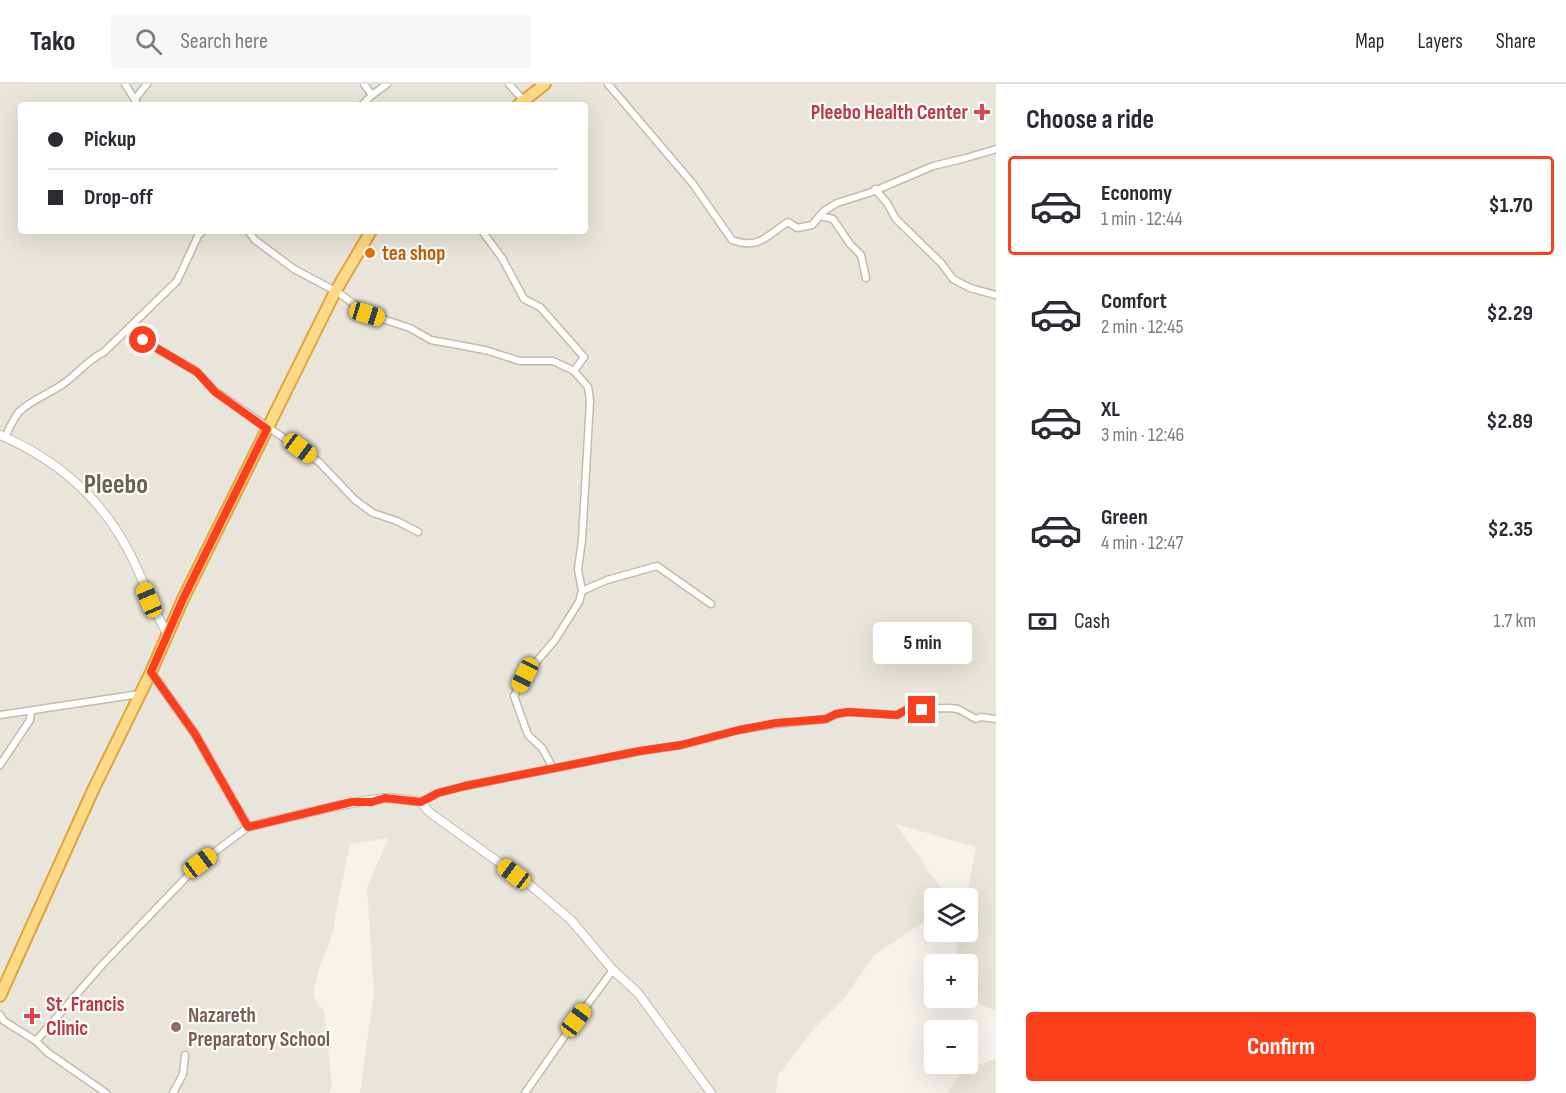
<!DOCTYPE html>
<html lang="en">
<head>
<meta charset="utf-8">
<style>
  :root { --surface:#fff; --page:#f7f7f7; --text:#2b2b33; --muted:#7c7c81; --line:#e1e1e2; --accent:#fc3f1d }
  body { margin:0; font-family:"Sofia Sans Condensed",sans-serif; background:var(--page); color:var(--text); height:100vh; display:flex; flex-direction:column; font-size:22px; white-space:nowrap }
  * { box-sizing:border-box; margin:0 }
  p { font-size:20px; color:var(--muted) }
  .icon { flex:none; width:33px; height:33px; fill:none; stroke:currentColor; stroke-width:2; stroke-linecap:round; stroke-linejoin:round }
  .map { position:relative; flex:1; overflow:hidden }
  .details { display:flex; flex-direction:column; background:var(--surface); width:570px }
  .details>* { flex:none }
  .guide { position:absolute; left:18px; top:18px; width:570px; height:132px; border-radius:6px; box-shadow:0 6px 24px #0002; display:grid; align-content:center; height:132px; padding:0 30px; background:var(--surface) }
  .tools { position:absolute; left:924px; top:804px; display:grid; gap:12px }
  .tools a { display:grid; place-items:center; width:54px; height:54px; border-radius:6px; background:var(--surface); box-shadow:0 6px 24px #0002; font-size:30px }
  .end { position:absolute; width:27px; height:27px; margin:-14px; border:8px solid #fc3f1d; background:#fff; box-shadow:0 0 0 3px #fff }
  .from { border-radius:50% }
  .bubble { position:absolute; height:42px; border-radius:6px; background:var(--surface); box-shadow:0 6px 24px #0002; font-size:20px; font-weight:700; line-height:42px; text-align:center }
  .car { position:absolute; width:18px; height:36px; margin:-18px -9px; border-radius:8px; box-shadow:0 0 4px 2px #0007; background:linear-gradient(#f5c518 24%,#345 0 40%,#f5c518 0 76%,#345 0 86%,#f5c518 0) }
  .guide b { display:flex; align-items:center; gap:21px; height:57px; font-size:22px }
  .guide b+b { border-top:2px solid var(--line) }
  .guide i { width:15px; height:15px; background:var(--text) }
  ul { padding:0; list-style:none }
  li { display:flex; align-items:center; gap:18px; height:99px; margin:0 12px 9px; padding:0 18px; border:3px solid transparent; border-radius:6px }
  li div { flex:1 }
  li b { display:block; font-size:22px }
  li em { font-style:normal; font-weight:700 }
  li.current { border-color:var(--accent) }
  li>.icon { width:54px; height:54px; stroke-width:1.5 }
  h2 { padding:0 30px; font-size:27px; line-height:72px }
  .pay { display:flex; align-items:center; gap:15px; height:66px; padding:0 30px; font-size:22px }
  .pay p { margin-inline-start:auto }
  .action { display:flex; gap:12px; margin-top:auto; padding:12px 30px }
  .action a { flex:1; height:69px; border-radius:6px; background:var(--accent); color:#fff; font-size:24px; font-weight:700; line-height:69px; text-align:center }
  header { display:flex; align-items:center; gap:36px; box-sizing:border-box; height:84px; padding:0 30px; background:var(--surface); border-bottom:2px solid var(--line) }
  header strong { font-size:28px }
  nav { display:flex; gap:33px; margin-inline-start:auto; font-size:21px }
  .search { width:420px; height:54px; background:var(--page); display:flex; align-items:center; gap:15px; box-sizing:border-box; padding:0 21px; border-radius:6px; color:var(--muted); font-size:22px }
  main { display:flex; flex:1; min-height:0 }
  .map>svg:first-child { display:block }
  .residential { fill:#eae5da; fill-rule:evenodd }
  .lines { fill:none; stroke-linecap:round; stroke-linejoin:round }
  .minor-casing { stroke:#c2bbae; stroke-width:9 }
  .tertiary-casing { stroke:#c2bbae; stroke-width:10 }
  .trunk-casing { stroke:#e0a43c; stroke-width:14 }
  .minor { stroke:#fff; stroke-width:6 }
  .tertiary { stroke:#fff; stroke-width:8 }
  .trunk { stroke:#ffd985; stroke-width:10 }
  .route { stroke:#fc3f1d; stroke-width:8 }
  .health-dot { fill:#e0444e; stroke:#fff; stroke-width:2 }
  .food-dot { fill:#e8710a; stroke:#fff; stroke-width:2 }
  .education-dot { fill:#8d6e63; stroke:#fff; stroke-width:2 }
  .labels { text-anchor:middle; stroke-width:4.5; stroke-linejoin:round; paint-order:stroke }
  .health-label { font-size:21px; font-weight:bold; fill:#be3a42; stroke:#fff; text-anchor:end }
  .food-label { font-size:21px; font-weight:bold; fill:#c56008; stroke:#fff; text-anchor:start }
  .education-label { font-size:21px; font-weight:bold; fill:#785e54; stroke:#fff; text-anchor:start }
  .district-label { font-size:27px; font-weight:bold; fill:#6e6250; stroke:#fff }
</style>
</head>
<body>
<header>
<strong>Tako</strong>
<div class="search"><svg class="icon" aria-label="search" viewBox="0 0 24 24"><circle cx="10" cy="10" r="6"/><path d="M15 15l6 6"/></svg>Search here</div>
<nav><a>Map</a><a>Layers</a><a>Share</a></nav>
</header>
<main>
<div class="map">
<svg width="996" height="1009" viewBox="0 0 996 1009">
  <rect width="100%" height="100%" fill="#f6f3ec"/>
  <!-- residential -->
  <g class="residential">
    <path d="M 0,0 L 996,0 L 996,927 L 966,914 L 968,880 L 954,880 L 960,848 L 968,848 L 966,814 L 976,763 L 896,740 L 948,814 L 934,814 L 934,831 L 873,872 L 843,916 L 813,946 L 778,991 L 776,1009 L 360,1009 L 374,908 L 367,804 L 388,754 L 350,760 L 335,832 L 334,846 L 319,884 L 313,912 L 324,927 L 332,1002 L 329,1009 L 0,1009 ZM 21,21 L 585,21 L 585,147 L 21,147 Z"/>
    <path d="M 996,975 L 996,1009 L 947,1009 L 964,985 Z"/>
  </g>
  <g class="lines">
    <defs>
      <g id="minor">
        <path d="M 125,0 L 138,21"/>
        <path d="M 364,0 L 372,11 L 387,0"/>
        <path d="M 509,0 L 524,17"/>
        <path d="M 608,0 L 693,100 L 732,156 C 759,166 766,152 788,138 L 797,144 L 812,141 L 824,127 L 837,119 L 872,108 L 933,82 L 966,74 L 996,65"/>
        <path d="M 135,15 L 147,0"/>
        <path d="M 362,21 L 372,11"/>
        <path d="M 875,105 L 887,119 L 896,135 L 941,179 L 953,195 L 970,204 L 996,211"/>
        <path d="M 820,132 L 833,135 L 850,160 L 861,171 L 866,194"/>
        <path d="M 248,147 L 255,156 L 294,185 L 339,209 L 367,230 L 410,244 L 431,256 L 485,266 L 520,277 L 553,277 L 574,287"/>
        <path d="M 482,147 L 502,174 L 524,215 L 540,223 L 584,273 L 574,287 L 588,303 L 590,317 L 582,456 L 578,485 L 582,507 L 579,518 L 555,556 L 525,591 L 514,612 L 528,651 L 542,664 L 553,684"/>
        <path d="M 127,247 L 197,288 L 215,307 L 319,378 L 355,416 L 373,429 L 397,437 L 418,448"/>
        <path d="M 5,353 C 9,345 13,335 19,328 C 31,316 49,310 63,300 C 78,290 87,276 104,268 L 177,197 L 199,150 L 204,147"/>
        <path d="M 582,507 L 607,496 L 657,482 L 711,520"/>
        <path d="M 0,631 L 140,610"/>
        <path d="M 0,681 L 30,636 L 31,627"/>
        <path d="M 421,718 L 438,709 L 465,702 L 641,667 L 682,661 L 739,646 L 776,640 L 826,635 L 836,630 L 848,628 L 897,631 L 906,626 L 914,625 L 949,624 L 958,625 L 976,635 L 981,633 L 996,635"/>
        <path d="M 0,931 L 4,937 L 36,957 L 102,881 L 200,779 L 248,743"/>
        <path d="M 36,957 L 47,968 L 106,1009"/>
        <path d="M 173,1009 L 183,990 L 185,971"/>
        <path d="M 525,1009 L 576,936 L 613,886"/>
      </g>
      <g id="tertiary">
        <path d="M 0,351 C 56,375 99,411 128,466 C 143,493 151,523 167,549"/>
        <path d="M 151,588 L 195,650 L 248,743 C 293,732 338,720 384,714 C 395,713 409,717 421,718 L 429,728 L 529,800 L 571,836 L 613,886 L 638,909 L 711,1009"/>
      </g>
      <g id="trunk">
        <path d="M 518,21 L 545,0"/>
        <path d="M 0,912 L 94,704 L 151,588 L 183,515 L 335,208 L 371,147"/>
      </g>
    </defs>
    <!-- minor casing -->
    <use href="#minor" class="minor-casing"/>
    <!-- tertiary casing -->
    <use href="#tertiary" class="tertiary-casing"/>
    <!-- trunk casing -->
    <use href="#trunk" class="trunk-casing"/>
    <!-- minor -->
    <use href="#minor" class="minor"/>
    <!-- tertiary -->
    <use href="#tertiary" class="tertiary"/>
    <!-- trunk -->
    <use href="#trunk" class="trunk"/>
  </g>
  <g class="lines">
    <!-- route -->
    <path class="route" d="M 143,256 L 197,288 L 215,308 L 267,345 L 183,515 L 151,588 L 195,650 L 248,743 L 352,718 L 372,718 L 385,714 L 421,718 L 438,709 L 465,702 L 640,667 L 681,661 L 739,646 L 776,639 L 826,635 L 836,630 L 848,628 L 897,631 L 906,626 L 922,626"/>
  </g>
  <!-- markers -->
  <g class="health-dot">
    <path d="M979 19h6v6h6v6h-6v6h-6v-6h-6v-6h6z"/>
    <path d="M29 923h6v6h6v6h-6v6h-6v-6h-6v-6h6z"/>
  </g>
  <circle class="food-dot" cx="370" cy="169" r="6"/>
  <circle class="education-dot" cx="176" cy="943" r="6"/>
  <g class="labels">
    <!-- health labels -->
    <g class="health-label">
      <text x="968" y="35">Pleebo Health Center</text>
      <text x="46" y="927" text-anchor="start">St. Francis<tspan x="46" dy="24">Clinic</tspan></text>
    </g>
    <!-- food labels -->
    <g class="food-label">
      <text x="382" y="176">tea shop</text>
    </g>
    <!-- education labels -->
    <g class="education-label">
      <text x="188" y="938">Nazareth<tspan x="188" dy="24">Preparatory School</tspan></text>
    </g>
    <!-- district labels -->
    <g class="district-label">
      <text x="116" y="409">Pleebo</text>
    </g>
  </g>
</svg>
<div class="tools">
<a><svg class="icon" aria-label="layers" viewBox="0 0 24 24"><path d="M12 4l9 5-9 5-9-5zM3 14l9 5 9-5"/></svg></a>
<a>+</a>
<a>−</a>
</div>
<i class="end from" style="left:143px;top:256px"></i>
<i class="end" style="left:922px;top:626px"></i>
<div class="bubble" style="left:873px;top:538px;width:99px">5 min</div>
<i class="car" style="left:367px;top:230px;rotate:107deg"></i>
<i class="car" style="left:300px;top:364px;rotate:127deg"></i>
<i class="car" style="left:149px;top:516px;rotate:337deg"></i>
<i class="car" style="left:525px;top:591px;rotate:207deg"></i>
<i class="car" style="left:200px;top:779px;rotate:53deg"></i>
<i class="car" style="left:514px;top:790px;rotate:307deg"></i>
<i class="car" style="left:576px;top:936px;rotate:37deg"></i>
<div class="guide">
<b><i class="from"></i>Pickup</b>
<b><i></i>Drop-off</b>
</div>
</div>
<section class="details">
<h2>Choose a ride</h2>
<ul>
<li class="current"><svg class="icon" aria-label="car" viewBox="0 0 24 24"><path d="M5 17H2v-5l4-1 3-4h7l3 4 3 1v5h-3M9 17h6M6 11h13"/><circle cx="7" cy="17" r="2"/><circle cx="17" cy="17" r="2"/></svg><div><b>Economy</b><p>1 min · 12:44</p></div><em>$1.70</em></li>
<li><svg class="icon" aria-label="car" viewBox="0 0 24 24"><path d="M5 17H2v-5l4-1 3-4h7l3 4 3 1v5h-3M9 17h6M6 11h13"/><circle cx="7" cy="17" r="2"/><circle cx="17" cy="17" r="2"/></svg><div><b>Comfort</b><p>2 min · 12:45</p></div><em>$2.29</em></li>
<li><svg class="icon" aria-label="car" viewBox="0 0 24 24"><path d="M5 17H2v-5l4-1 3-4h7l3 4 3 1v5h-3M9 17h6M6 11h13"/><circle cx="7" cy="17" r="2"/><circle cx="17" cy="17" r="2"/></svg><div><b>XL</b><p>3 min · 12:46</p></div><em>$2.89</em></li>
<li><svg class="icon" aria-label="car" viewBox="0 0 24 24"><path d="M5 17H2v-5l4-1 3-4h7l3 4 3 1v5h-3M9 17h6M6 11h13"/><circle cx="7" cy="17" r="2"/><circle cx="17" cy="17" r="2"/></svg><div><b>Green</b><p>4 min · 12:47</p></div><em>$2.35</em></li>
</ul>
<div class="pay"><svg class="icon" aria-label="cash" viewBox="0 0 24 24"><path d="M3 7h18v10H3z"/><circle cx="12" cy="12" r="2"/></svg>Cash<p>1.7 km</p></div>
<div class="action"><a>Confirm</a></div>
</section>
</main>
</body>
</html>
